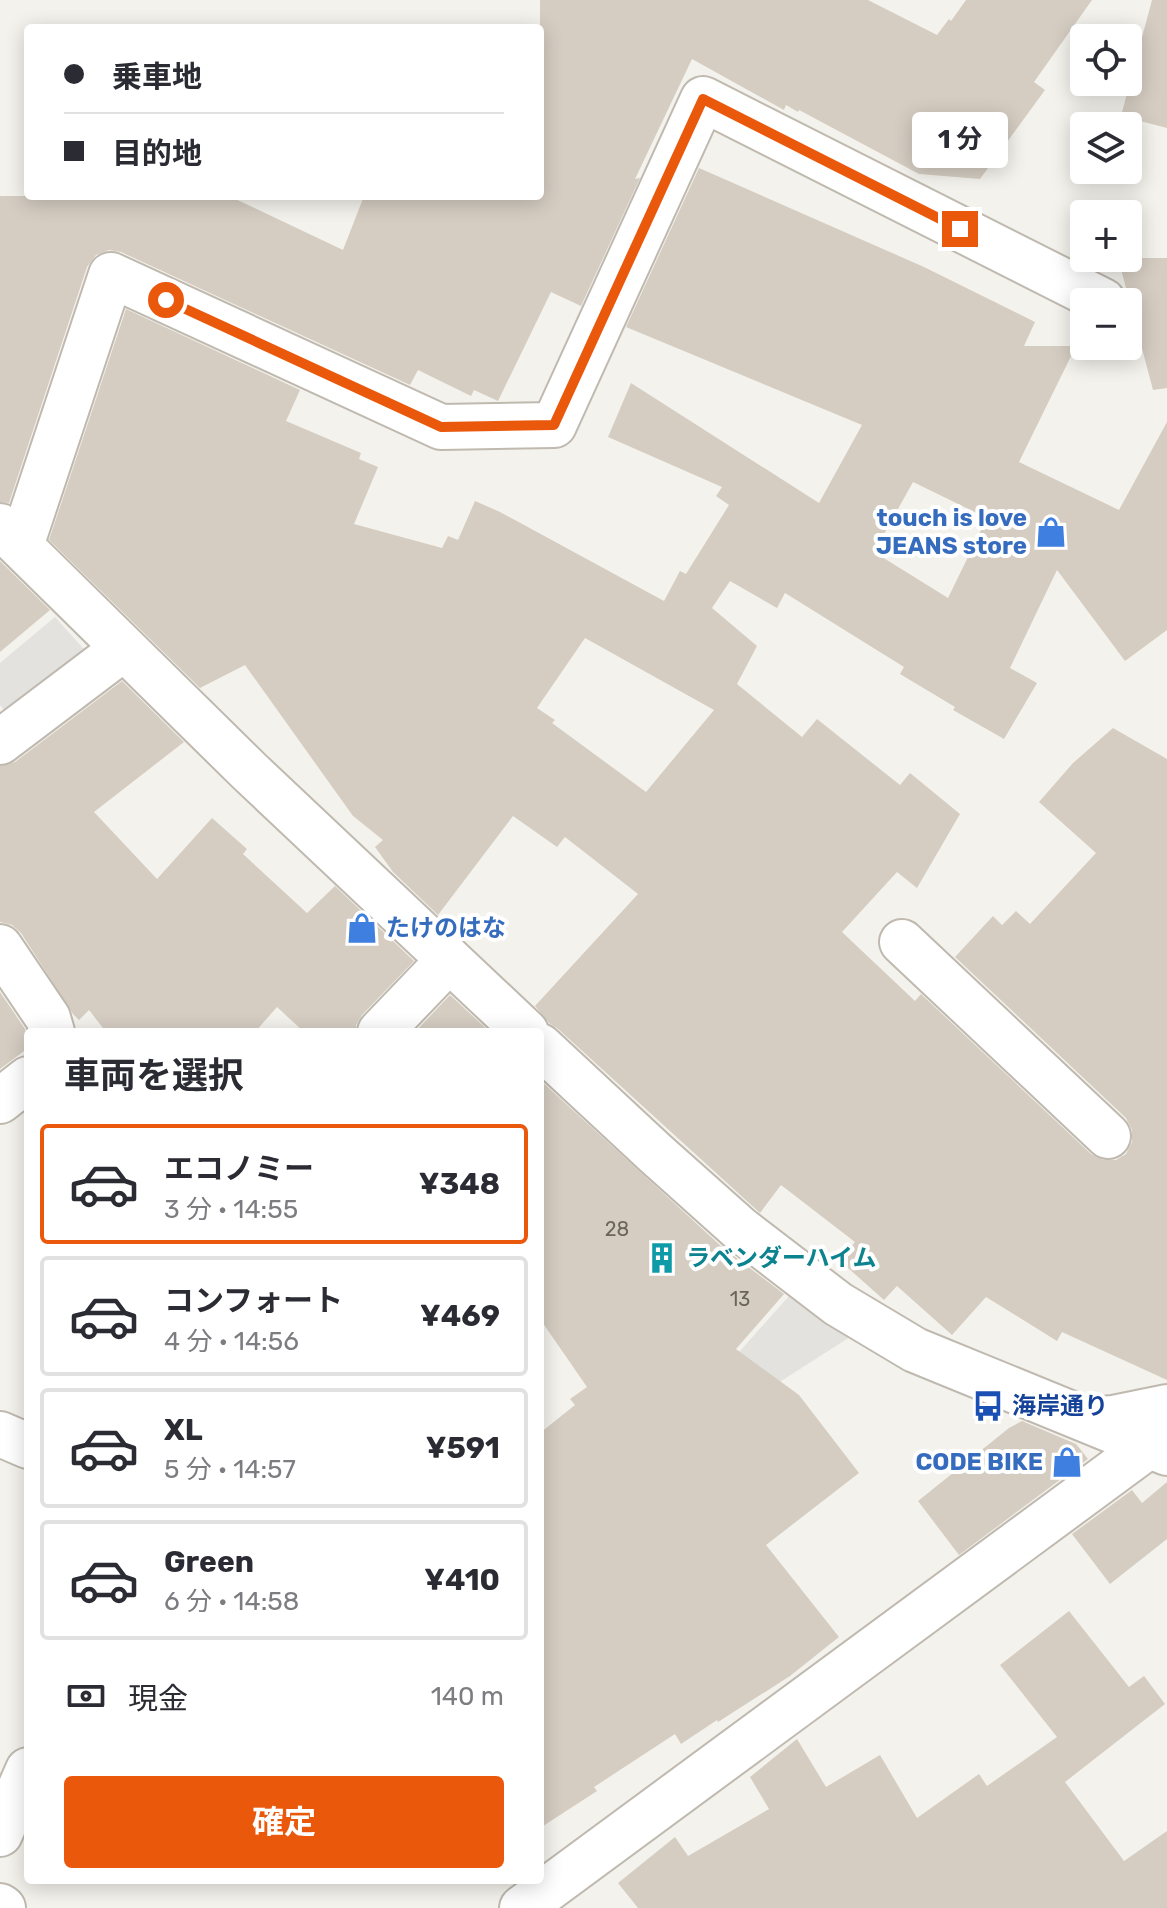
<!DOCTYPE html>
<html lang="ja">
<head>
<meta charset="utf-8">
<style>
  :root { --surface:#fff; --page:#f7f7f7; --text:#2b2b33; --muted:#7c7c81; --line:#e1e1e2; --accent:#ea580c }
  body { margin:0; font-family:Rubik,"Noto Sans JP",sans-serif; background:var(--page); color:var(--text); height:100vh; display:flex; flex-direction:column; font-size:30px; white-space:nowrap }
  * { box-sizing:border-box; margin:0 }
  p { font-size:26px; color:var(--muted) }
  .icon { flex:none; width:44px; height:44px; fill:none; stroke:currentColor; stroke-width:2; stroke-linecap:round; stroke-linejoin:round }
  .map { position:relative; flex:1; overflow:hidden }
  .side { position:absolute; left:24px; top:1028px; width:520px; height:856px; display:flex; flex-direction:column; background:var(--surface); border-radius:8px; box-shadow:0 4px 20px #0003 }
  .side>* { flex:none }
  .hud { position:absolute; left:24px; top:24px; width:520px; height:176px; border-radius:8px; box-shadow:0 4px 20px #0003; display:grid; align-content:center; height:176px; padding:0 40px; background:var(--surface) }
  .tools { position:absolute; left:1070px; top:24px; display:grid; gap:16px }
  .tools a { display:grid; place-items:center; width:72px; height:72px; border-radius:8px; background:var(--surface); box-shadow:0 4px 20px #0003; font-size:40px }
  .end { position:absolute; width:36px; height:36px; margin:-18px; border:10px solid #ea580c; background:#fff; box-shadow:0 0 0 4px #fff }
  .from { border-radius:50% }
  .bubble { position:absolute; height:56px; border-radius:8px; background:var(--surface); box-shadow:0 4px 20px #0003; font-size:26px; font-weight:700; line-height:56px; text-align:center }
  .hud b { display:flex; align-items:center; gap:28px; height:76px; font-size:30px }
  .hud b+b { border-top:2px solid var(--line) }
  .hud i { width:20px; height:20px; background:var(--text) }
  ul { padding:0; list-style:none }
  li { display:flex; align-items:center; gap:24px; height:120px; margin:0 16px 12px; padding:0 24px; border:4px solid var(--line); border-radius:8px }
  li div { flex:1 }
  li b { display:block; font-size:30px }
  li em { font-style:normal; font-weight:700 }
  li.on { border-color:var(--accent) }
  li>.icon { width:72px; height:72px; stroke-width:1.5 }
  h2 { padding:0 40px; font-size:36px; line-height:96px }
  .pay { display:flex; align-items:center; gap:20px; height:88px; padding:0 40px; font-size:30px }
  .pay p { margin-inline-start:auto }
  .button { display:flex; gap:16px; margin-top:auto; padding:16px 40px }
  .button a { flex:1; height:92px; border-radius:8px; background:var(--accent); color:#fff; font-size:32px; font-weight:700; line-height:92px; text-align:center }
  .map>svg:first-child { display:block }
  .parking { fill:#e3e2df }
  .building { fill:#d5cdc2; fill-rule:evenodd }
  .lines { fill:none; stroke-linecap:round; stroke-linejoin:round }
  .minor-casing { stroke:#bfb9af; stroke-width:48 }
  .minor { stroke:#fff; stroke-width:44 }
  .route { stroke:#ea580c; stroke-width:10 }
  .labels { text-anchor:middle; stroke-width:8; stroke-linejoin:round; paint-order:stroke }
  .number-label { font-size:20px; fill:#6b655c }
  .shop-label { font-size:24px; font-weight:bold; fill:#366cbe; stroke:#fff; text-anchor:end }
  .culture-label { font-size:24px; font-weight:bold; fill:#0d838f; stroke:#fff; text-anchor:start }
  .transit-label { font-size:24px; font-weight:bold; fill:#164399; stroke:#fff; text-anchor:start }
</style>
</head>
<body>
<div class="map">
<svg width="1167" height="1908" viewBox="0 0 1167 1908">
  <rect width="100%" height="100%" fill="#f4f2ec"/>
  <!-- parking -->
  <g class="parking">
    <path d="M 55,617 L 90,656 L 10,718 L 0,705 L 0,663 Z"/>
    <path d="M 790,1295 L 850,1337 L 739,1408 L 715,1379 Z"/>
  </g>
  <!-- building -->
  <g class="building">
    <path d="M 540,0 L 868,0 L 937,35 L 949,19 L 951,21 L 966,0 L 1092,0 L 1034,82 L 1045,90 L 980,179 L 919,174 L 799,110 L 798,112 L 786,105 L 784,110 L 692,59 L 635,179 L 640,178 L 581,306 L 551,292 L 498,401 L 474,390 L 471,396 L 418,370 L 410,385 L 121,252 L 109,250 L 96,255 L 87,267 L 9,503 L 0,502 L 0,196 L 229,196 L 343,250 L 364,196 L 540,196 Z"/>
    <path d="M 1152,0 L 1167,0 L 1167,128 L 1121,116 Z"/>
    <path d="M 699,168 L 924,267 L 1035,322 L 1024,346 L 1076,346 L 1019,462 L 1119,510 L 1167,422 L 1167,630 L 1125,661 L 1057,570 L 1010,668 L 1037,683 L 1004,739 L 953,710 L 955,707 L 900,674 L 904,667 L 785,593 L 777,608 L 730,581 L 712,608 L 757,646 L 737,684 L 802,737 L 817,719 L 900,785 L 910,773 L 960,814 L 917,888 L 897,872 L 842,932 L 915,1001 L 921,994 L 1091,1154 L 1103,1160 L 1116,1160 L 1126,1154 L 1132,1142 L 1132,1130 L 1126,1118 L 955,957 L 993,916 L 1002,925 L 1016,911 L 1030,924 L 1096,853 L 1039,802 L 1073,763 L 1113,728 L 1167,759 L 1167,1380 L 1062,1332 L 1057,1341 L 986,1297 L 952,1335 L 897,1286 L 884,1300 L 839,1260 L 855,1242 L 781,1185 L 760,1213 L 557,1028 L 549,1023 L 535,1006 L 638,894 L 565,837 L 557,847 L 513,816 L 438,915 L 393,872 L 375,847 L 383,840 L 353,816 L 245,665 L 200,688 L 49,540 L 126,309 L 300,390 L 286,421 L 361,453 L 359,459 L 378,467 L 354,524 L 442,548 L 448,536 L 458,540 L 475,501 L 500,512 L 664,601 L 680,571 L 686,574 L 729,505 L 716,496 L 722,487 L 608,437 L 631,383 L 819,503 L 862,425 L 626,327 ZM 913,482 L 987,518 L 948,598 L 874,552 ZM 585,638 L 714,710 L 646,792 L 552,723 L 555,720 L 537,708 Z"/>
    <path d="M 1118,258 L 1167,258 L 1167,388 L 1153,390 Z"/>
    <path d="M 0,561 L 50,610 L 0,652 Z"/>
    <path d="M 122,681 L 184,742 L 94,812 L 157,879 L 212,818 L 247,849 L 243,854 L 307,913 L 335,886 L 414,961 L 362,1015 L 356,1025 L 356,1032 L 304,1032 L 277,1007 L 255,1032 L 106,1032 L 89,1010 L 79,1020 L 73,1014 L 21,933 L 12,925 L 0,922 L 0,766 L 15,762 Z"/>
    <path d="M 0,992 L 25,1029 L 28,1039 L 28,1048 L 0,1069 Z"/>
    <path d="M 450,995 L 490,1032 L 415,1032 Z"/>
    <path d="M 540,1080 L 722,1247 L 784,1294 L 736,1349 L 799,1395 L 859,1473 L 766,1545 L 839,1637 L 790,1676 L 718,1722 L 717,1720 L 681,1744 L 675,1734 L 594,1787 L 597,1791 L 540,1828 L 540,1433 L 575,1405 L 570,1399 L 587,1387 L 540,1319 Z"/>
    <path d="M 1022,1421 L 1076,1444 L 1088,1459 L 959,1555 L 918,1501 L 1009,1428 Z"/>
    <path d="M 1167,1482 L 1167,1539 L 1110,1584 L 1072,1534 L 1132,1490 L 1142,1503 Z"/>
    <path d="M 1069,1611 L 1129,1687 L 1144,1676 L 1165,1704 L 1065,1782 L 1124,1861 L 1167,1831 L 1167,1908 L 638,1908 L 618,1883 L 675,1837 L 688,1856 L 769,1809 L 750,1777 L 797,1739 L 826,1787 L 880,1755 L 917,1818 L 979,1774 L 987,1786 L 1057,1737 L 1000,1665 Z"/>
  </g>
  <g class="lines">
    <defs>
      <g id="minor">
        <path d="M 0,526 L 249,771 L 526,1032"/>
        <path d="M 21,546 L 111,275 L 441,427 L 554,425 L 703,99 L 1103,301"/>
        <path d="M 0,742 L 123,649"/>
        <path d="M 902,942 L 1108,1136"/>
        <path d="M 0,947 L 48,1018 L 52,1032"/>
        <path d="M 380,1032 L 449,960"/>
        <path d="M 540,1046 L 655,1153 L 739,1228 L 838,1304 L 915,1350 L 1167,1453"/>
        <path d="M 0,1101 L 28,1079"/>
        <path d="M 1089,1420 L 1113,1418 L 1167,1407"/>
        <path d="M 0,1434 L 28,1446"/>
        <path d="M 0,1834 L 28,1770"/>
        <path d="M 0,1906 L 3,1908"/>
        <path d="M 522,1908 L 1150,1445"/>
      </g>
    </defs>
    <!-- minor casing -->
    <use href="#minor" class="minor-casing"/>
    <!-- minor -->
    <use href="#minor" class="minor"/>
  </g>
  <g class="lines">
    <!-- route -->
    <path class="route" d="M 166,300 L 441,427 L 554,425 L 703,99 L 960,229"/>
  </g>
  <!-- icons -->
  <defs>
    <symbol id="shop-bare" viewBox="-9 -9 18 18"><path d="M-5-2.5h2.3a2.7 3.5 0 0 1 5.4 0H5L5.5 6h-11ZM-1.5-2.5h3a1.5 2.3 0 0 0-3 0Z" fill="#3f7fe0" stroke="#fff" stroke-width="2.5" paint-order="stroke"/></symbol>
    <symbol id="building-bare" viewBox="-9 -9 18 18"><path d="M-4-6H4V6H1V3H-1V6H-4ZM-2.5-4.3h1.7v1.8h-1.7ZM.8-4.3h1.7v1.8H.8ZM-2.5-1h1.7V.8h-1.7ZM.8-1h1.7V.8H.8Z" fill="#0f9aa8" stroke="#fff" stroke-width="2.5" paint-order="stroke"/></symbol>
    <symbol id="bus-bare" viewBox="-9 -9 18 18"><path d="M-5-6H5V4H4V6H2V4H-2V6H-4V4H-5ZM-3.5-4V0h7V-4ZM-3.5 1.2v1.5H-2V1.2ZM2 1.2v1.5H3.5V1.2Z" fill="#1a4fb4" stroke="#fff" stroke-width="2.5" paint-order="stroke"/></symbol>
  </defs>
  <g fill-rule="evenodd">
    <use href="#shop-bare" x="1029" y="510" width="44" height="44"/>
    <use href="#shop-bare" x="340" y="906" width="44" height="44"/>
    <use href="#building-bare" x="640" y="1236" width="44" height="44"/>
    <use href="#bus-bare" x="966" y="1384" width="44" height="44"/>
    <use href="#shop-bare" x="1045" y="1440" width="44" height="44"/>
  </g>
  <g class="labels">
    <!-- number labels -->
    <g class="number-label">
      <text x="617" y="1236">28</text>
      <text x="740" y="1306">13</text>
    </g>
    <!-- shop labels -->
    <g class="shop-label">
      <text x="1027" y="526">touch is love<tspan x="1027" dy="28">JEANS store</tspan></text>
      <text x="386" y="936" text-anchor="start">たけのはな</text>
      <text x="1043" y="1470">CODE BIKE</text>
    </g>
    <!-- culture labels -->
    <g class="culture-label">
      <text x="686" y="1266">ラベンダーハイム</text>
    </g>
    <!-- transit labels -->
    <g class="transit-label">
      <text x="1012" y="1414">海岸通り</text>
    </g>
  </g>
</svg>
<div class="tools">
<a><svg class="icon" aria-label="locate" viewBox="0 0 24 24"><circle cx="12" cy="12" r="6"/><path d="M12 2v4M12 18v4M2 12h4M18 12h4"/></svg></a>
<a><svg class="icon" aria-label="layers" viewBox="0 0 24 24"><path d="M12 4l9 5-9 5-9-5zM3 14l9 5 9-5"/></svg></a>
<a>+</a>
<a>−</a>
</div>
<i class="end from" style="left:166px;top:300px"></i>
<i class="end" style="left:960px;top:229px"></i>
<div class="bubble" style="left:912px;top:112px;width:96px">1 分</div>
<div class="hud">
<b><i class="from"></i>乗車地</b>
<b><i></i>目的地</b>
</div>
<section class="side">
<h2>車両を選択</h2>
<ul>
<li class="on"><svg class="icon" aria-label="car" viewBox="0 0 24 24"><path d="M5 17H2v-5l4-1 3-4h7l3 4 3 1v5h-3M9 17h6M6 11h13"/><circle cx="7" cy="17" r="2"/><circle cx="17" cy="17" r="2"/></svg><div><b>エコノミー</b><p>3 分 · 14:55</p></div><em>¥348</em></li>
<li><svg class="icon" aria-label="car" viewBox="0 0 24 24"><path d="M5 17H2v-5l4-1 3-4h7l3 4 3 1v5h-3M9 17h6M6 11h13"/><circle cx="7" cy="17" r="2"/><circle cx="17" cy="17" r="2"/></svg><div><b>コンフォート</b><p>4 分 · 14:56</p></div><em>¥469</em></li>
<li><svg class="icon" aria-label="car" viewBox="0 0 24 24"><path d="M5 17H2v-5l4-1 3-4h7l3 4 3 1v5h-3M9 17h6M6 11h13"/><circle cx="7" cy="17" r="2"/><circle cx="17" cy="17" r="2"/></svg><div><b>XL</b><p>5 分 · 14:57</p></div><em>¥591</em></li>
<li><svg class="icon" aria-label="car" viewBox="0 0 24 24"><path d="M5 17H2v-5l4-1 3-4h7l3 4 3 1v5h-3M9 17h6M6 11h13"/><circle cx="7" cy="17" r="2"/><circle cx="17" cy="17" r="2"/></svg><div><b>Green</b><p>6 分 · 14:58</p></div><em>¥410</em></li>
</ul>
<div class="pay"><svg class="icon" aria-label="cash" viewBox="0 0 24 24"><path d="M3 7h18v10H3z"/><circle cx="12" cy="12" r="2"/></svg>現金<p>140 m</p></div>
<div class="button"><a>確定</a></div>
</section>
</div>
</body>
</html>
